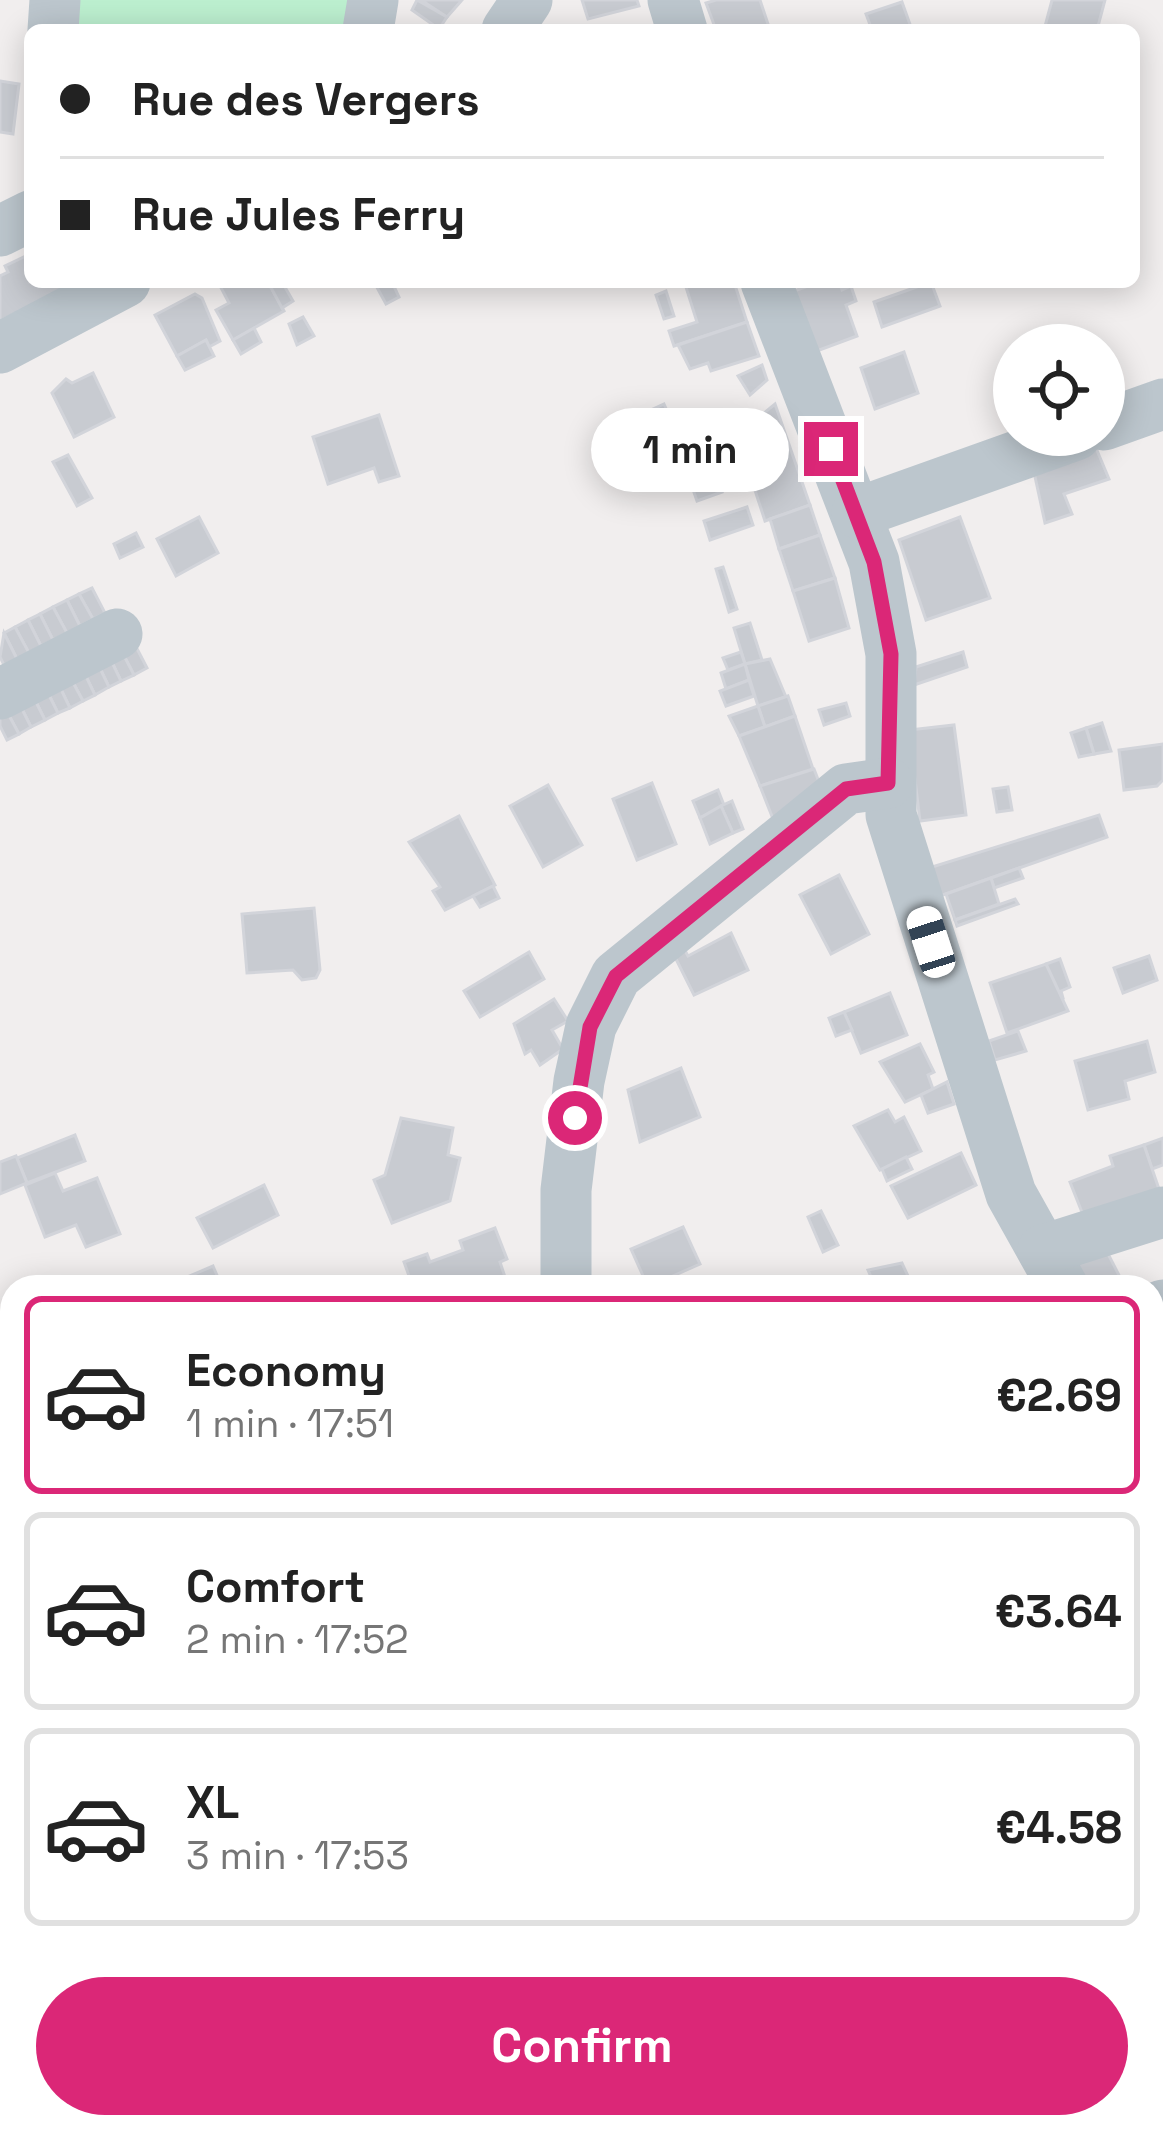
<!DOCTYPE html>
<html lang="en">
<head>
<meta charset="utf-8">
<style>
  :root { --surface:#fff; --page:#f6f6f6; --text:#222; --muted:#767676; --line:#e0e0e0; --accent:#db2777 }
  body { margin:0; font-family:"Space Grotesk",sans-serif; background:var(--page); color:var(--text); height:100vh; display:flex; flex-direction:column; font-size:45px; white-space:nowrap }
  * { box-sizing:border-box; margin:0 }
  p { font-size:39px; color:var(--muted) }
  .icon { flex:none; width:66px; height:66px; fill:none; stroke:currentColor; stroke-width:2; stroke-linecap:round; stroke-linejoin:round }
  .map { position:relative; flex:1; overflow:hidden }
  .side { position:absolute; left:0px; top:1275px; width:1164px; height:864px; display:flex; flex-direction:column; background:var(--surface); border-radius:36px 36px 0 0; box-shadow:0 6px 30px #0003 }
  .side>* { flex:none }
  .top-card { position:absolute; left:24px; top:24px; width:1116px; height:264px; border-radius:18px; box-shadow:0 6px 30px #0003; display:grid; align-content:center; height:264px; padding:0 36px; background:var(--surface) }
  .controls { position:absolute; left:993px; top:324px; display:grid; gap:24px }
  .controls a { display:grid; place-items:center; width:132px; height:132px; border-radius:50%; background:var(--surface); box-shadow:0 6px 30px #0003; font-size:60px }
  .end { position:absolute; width:54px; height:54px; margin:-27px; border:15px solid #db2777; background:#fff; box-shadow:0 0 0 6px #fff }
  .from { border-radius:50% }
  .bubble { position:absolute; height:84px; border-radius:42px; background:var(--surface); box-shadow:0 6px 30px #0003; font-size:39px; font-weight:700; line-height:84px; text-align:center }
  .car { position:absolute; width:36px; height:72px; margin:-36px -18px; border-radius:15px; box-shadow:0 0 9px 3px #0007; background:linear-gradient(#fff 24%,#345 0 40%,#fff 0 76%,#345 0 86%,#fff 0) }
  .top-card b { display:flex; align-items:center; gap:42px; height:114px; font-size:45px }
  .top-card b+b { border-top:3px solid var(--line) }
  .top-card i { width:30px; height:30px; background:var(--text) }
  ul { padding:21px 0 0; list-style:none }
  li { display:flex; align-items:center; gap:36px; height:198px; margin:0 24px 18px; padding:0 12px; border:6px solid var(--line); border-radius:18px }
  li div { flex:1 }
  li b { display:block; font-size:45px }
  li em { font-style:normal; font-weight:700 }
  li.active { border-color:var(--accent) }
  li>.icon { width:108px; height:108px; stroke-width:1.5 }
  .cta { display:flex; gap:24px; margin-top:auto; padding:24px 36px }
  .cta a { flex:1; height:138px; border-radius:72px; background:var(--accent); color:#fff; font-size:48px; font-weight:700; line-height:138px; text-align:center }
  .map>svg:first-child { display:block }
  .green { fill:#bcefcf }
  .building { fill:#c8cbd1; stroke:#d2d4da; stroke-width:3 }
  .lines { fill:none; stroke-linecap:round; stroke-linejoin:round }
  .minor { stroke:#bcc6cd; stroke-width:51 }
  .major { stroke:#aebecd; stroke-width:63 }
  .route { stroke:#db2777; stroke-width:15 }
</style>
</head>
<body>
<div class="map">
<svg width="1163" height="2139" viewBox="0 0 1163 2139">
  <rect width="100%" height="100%" fill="#f1eeee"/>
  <!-- green -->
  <path class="green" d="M 75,0 L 358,0 L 355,30 L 73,30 Z"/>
  <!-- building -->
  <g class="building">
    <path d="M 417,0 L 447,17 L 439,29 L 412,10 Z"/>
    <path d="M 421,0 L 462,0 L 447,17 Z"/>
    <path d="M 582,0 L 637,0 L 639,6 L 588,19 Z"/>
    <path d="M 716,0 L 760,0 L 770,30 L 716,30 L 706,3 Z"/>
    <path d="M 1052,0 L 1105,0 L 1097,30 L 1044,30 Z"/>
    <path d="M 902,2 L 912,30 L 872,30 L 866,14 Z"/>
    <path d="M 0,81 L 19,84 L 13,134 L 0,132 Z"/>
    <path d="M 30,254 L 30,282 L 79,282 L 0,321 L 0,276 L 8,272 L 5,266 Z"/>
    <path d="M 218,282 L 268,282 L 284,311 L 233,340 L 216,310 L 229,303 Z"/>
    <path d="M 268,282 L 282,282 L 293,301 L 282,308 Z"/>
    <path d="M 374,282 L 392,282 L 399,297 L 386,304 Z"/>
    <path d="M 734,282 L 747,322 L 674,346 L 669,331 L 697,322 L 685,284 Z"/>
    <path d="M 819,282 L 839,282 L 842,290 L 851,286 L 856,301 L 846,305 L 857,336 L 814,352 L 794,291 Z"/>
    <path d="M 931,282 L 940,306 L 882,327 L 874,302 Z"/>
    <path d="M 666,291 L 674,316 L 664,319 L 656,295 Z"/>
    <path d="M 195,294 L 202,298 L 220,341 L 209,347 L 206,340 L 177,356 L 155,315 Z"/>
    <path d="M 303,317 L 314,336 L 297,345 L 289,324 Z"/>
    <path d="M 747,322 L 759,356 L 711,371 L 708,363 L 690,369 L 678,345 Z"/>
    <path d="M 254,328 L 261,342 L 241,354 L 233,340 Z"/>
    <path d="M 206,340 L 214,356 L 185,370 L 177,356 Z"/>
    <path d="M 904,352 L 918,393 L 875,409 L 861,368 Z"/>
    <path d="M 762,365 L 767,380 L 750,395 L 738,376 Z"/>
    <path d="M 93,373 L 114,417 L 74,437 L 52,393 L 66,379 L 72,383 Z"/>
    <path d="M 664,404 L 673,424 L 667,427 L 681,461 L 655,473 L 647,455 L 632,462 L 616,426 Z"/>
    <path d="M 775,404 L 810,505 L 765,521 L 737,435 Z"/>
    <path d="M 379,415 L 399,476 L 379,482 L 374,468 L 328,484 L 313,437 Z"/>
    <path d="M 1096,448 L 1109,479 L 1064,494 L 1072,514 L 1045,523 L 1034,472 Z"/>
    <path d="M 68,455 L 92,498 L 77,506 L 53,462 Z"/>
    <path d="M 712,467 L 722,492 L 697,501 L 688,475 Z"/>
    <path d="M 810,505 L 820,535 L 779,549 L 770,519 Z"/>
    <path d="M 747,507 L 753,525 L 710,540 L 704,521 Z"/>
    <path d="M 199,517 L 218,553 L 176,576 L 157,539 Z"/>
    <path d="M 960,517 L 990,598 L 926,620 L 899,540 Z"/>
    <path d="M 136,533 L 143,547 L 120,558 L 114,544 Z"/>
    <path d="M 820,535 L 835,578 L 793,591 L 779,549 Z"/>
    <path d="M 723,567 L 737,609 L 729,612 L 716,569 Z"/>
    <path d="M 835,578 L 849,628 L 809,641 L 793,591 Z"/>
    <path d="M 92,588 L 105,613 L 93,619 L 79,594 Z"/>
    <path d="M 79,594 L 93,619 L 80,626 L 67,600 Z"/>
    <path d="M 67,600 L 80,626 L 67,633 L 53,607 Z"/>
    <path d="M 53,607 L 67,633 L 53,640 L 40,614 Z"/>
    <path d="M 40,614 L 53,640 L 41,646 L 28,620 Z"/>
    <path d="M 28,620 L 41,646 L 29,653 L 15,627 Z"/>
    <path d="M 750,623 L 762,660 L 745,664 L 734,628 Z"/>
    <path d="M 15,627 L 29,653 L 17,659 L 4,633 Z"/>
    <path d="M 4,633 L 17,659 L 4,665 L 0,657 Z"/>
    <path d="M 133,641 L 147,668 L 134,675 L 120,648 Z"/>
    <path d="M 120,648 L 134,675 L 121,681 L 108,654 Z"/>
    <path d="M 741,652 L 745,664 L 728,670 L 723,658 Z"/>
    <path d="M 963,652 L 967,667 L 914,685 L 916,667 Z"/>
    <path d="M 108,654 L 121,681 L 109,687 L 96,660 Z"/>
    <path d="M 770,659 L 786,697 L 758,706 L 745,664 Z"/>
    <path d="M 96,660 L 109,687 L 95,695 L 82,668 Z"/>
    <path d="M 745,664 L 749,680 L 726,689 L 721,673 Z"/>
    <path d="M 82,668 L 95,695 L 83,701 L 69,675 Z"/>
    <path d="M 69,675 L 83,701 L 70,708 L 57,681 Z"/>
    <path d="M 749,680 L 754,696 L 726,706 L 720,691 Z"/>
    <path d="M 57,681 L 70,708 L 58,713 L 45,687 Z"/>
    <path d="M 45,687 L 58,713 L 45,720 L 32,694 Z"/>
    <path d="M 32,694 L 45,720 L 31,727 L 18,701 Z"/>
    <path d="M 788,696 L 795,716 L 765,727 L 758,706 Z"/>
    <path d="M 18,701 L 31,727 L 19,734 L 5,708 Z"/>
    <path d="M 846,703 L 850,716 L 824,725 L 819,710 Z"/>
    <path d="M 758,706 L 765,727 L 739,736 L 729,716 Z"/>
    <path d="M 5,708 L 19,734 L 7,740 L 0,726 L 0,710 Z"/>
    <path d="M 795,716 L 813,769 L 760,786 L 739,736 Z"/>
    <path d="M 1102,723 L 1111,751 L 1094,754 L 1086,728 Z"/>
    <path d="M 954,725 L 966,815 L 920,821 L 909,730 Z"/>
    <path d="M 1086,728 L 1094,754 L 1079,757 L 1071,733 Z"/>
    <path d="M 1163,744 L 1163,780 L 1157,786 L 1124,790 L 1119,750 Z"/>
    <path d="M 814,769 L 824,795 L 777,829 L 760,786 Z"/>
    <path d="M 652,783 L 676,844 L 637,860 L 613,799 Z"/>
    <path d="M 548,785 L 582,845 L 543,867 L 510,806 Z"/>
    <path d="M 1008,787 L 1012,810 L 997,812 L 993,789 Z"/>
    <path d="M 718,790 L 724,805 L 700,818 L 693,801 Z"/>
    <path d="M 732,801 L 743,829 L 733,833 L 721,806 Z"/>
    <path d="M 721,806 L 733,833 L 710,844 L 700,818 Z"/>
    <path d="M 1099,815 L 1107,837 L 940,896 L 932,867 Z"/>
    <path d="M 459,816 L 495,885 L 445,910 L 433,891 L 440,887 L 409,842 Z"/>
    <path d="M 1019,868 L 1023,878 L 994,888 L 991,878 Z"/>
    <path d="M 839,875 L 869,934 L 831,954 L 800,895 Z"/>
    <path d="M 991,878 L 999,904 L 955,920 L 946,894 Z"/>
    <path d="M 493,886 L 499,898 L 480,907 L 473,896 Z"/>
    <path d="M 1015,899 L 1018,904 L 957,926 L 955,920 Z"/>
    <path d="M 314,908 L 320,970 L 316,978 L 302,980 L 293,970 L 247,973 L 242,914 Z"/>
    <path d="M 731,933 L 748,970 L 694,995 L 673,953 L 683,947 L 688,956 Z"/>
    <path d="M 529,952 L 544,979 L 480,1017 L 464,991 Z"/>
    <path d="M 1149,956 L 1157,980 L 1123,993 L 1114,968 Z"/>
    <path d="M 1060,959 L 1070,987 L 1061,991 L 1063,998 L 1058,999 L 1046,964 Z"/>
    <path d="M 1046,964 L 1068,1011 L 1007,1033 L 990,983 Z"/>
    <path d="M 890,993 L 907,1035 L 861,1053 L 844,1012 Z"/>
    <path d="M 554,999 L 568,1021 L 552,1030 L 563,1049 L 540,1065 L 531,1050 L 525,1054 L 514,1024 Z"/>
    <path d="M 844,1012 L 852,1030 L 836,1036 L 829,1018 Z"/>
    <path d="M 1018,1031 L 1026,1051 L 995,1060 L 989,1041 Z"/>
    <path d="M 1147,1041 L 1155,1072 L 1125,1081 L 1129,1099 L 1088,1110 L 1075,1061 Z"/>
    <path d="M 920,1044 L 934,1072 L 928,1075 L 933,1089 L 905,1102 L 880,1062 Z"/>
    <path d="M 681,1068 L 700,1117 L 640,1142 L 628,1090 Z"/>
    <path d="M 947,1082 L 954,1104 L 928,1113 L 921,1095 Z"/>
    <path d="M 888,1110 L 895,1122 L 904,1117 L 921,1151 L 880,1170 L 854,1126 Z"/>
    <path d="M 401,1118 L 453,1128 L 448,1155 L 460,1158 L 450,1201 L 392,1223 L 374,1180 L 385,1175 Z"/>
    <path d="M 75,1135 L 85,1161 L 27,1183 L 17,1158 Z"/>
    <path d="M 1163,1138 L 1163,1165 L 1152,1169 L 1144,1145 Z"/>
    <path d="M 1144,1145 L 1163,1201 L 1087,1225 L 1070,1182 L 1113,1166 L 1110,1156 Z"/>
    <path d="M 961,1153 L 976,1185 L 908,1218 L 891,1186 Z"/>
    <path d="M 16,1156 L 27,1183 L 0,1194 L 0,1162 Z"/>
    <path d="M 906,1157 L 912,1169 L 887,1181 L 882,1169 Z"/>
    <path d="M 55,1173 L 63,1191 L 97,1178 L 120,1234 L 86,1247 L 76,1225 L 45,1237 L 25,1185 Z"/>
    <path d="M 264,1185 L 278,1215 L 213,1248 L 197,1218 Z"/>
    <path d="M 821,1211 L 838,1245 L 823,1252 L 808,1217 Z"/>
    <path d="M 683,1227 L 700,1264 L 648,1287 L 631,1249 Z"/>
    <path d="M 495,1228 L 507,1259 L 500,1262 L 507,1283 L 470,1287 L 466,1277 L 445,1287 L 413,1287 L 404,1262 L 427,1254 L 430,1262 L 463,1250 L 460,1241 Z"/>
    <path d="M 1103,1244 L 1125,1287 L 1077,1287 L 1066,1264 Z"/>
    <path d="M 902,1263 L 913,1287 L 857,1287 L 871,1277 L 868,1270 Z"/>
    <path d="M 213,1266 L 222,1287 L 171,1284 Z"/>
    <path d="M 0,1563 L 12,1563 L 12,1614 L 0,1615 Z"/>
    <path d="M 1163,1735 L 1163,1779 L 1152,1783 L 1152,1739 Z"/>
    <path d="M 12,2119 L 12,2127 L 25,2127 L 36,2139 L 0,2139 L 0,2129 Z"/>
    <path d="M 983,2127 L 1025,2127 L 1015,2139 L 998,2139 Z"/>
  </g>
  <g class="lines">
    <!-- minor -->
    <g class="minor">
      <path d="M 673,0 L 682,30"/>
      <path d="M 53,30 L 55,0"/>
      <path d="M 368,30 L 373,0"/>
      <path d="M 507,30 L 527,0"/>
      <path d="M 0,231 L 30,216"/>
      <path d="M 766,282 L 874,562 L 891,654 L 891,815 L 1011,1194 L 1063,1287"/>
      <path d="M 0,348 L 125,282"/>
      <path d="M 1104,425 L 1163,404"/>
      <path d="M 857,513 L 1076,435"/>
      <path d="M 0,694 L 117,634"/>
      <path d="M 1043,1250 L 1163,1212"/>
      <path d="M 566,1287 L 566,1190 L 579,1081 L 591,1026 L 616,976 L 846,789 L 888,783"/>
      <path d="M 1152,1309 L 1163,1305"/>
      <path d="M 1152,1480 L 1163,1512"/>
      <path d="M 1152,1713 L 1163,1713"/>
      <path d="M 0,2062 L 12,2077"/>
      <path d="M 50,2127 L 60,2139"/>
      <path d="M 571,2139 L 572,2127"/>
    </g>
    <!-- major -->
    <g class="major">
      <path d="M 0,1644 L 12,1644"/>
      <path d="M 1152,2069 L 1163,2075"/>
    </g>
  </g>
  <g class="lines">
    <!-- route -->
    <path class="route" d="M 575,1118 L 590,1027 L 616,976 L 846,789 L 888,783 L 891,654 L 874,562 L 831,449"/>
  </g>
</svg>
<div class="controls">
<a><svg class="icon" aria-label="locate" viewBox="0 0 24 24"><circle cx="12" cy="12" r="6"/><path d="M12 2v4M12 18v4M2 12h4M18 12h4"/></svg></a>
</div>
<i class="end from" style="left:575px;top:1118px"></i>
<i class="end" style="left:831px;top:449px"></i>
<div class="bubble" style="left:591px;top:408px;width:198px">1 min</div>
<i class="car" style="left:931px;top:942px;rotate:342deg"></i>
<div class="top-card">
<b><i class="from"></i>Rue des Vergers</b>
<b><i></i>Rue Jules Ferry</b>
</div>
<section class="side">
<ul>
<li class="active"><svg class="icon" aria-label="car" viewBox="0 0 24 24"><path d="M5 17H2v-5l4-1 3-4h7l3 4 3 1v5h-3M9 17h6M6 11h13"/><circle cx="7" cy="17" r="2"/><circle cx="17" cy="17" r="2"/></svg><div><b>Economy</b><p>1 min · 17:51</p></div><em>€2.69</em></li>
<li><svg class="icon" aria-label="car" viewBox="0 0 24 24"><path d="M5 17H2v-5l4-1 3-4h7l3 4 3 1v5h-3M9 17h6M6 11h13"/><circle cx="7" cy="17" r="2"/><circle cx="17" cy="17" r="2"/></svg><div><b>Comfort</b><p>2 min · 17:52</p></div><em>€3.64</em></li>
<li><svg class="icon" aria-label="car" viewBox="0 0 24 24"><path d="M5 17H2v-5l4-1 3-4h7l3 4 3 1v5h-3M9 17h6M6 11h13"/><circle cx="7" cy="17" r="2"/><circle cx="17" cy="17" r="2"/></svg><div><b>XL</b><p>3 min · 17:53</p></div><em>€4.58</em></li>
</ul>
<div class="cta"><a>Confirm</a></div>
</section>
</div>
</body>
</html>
